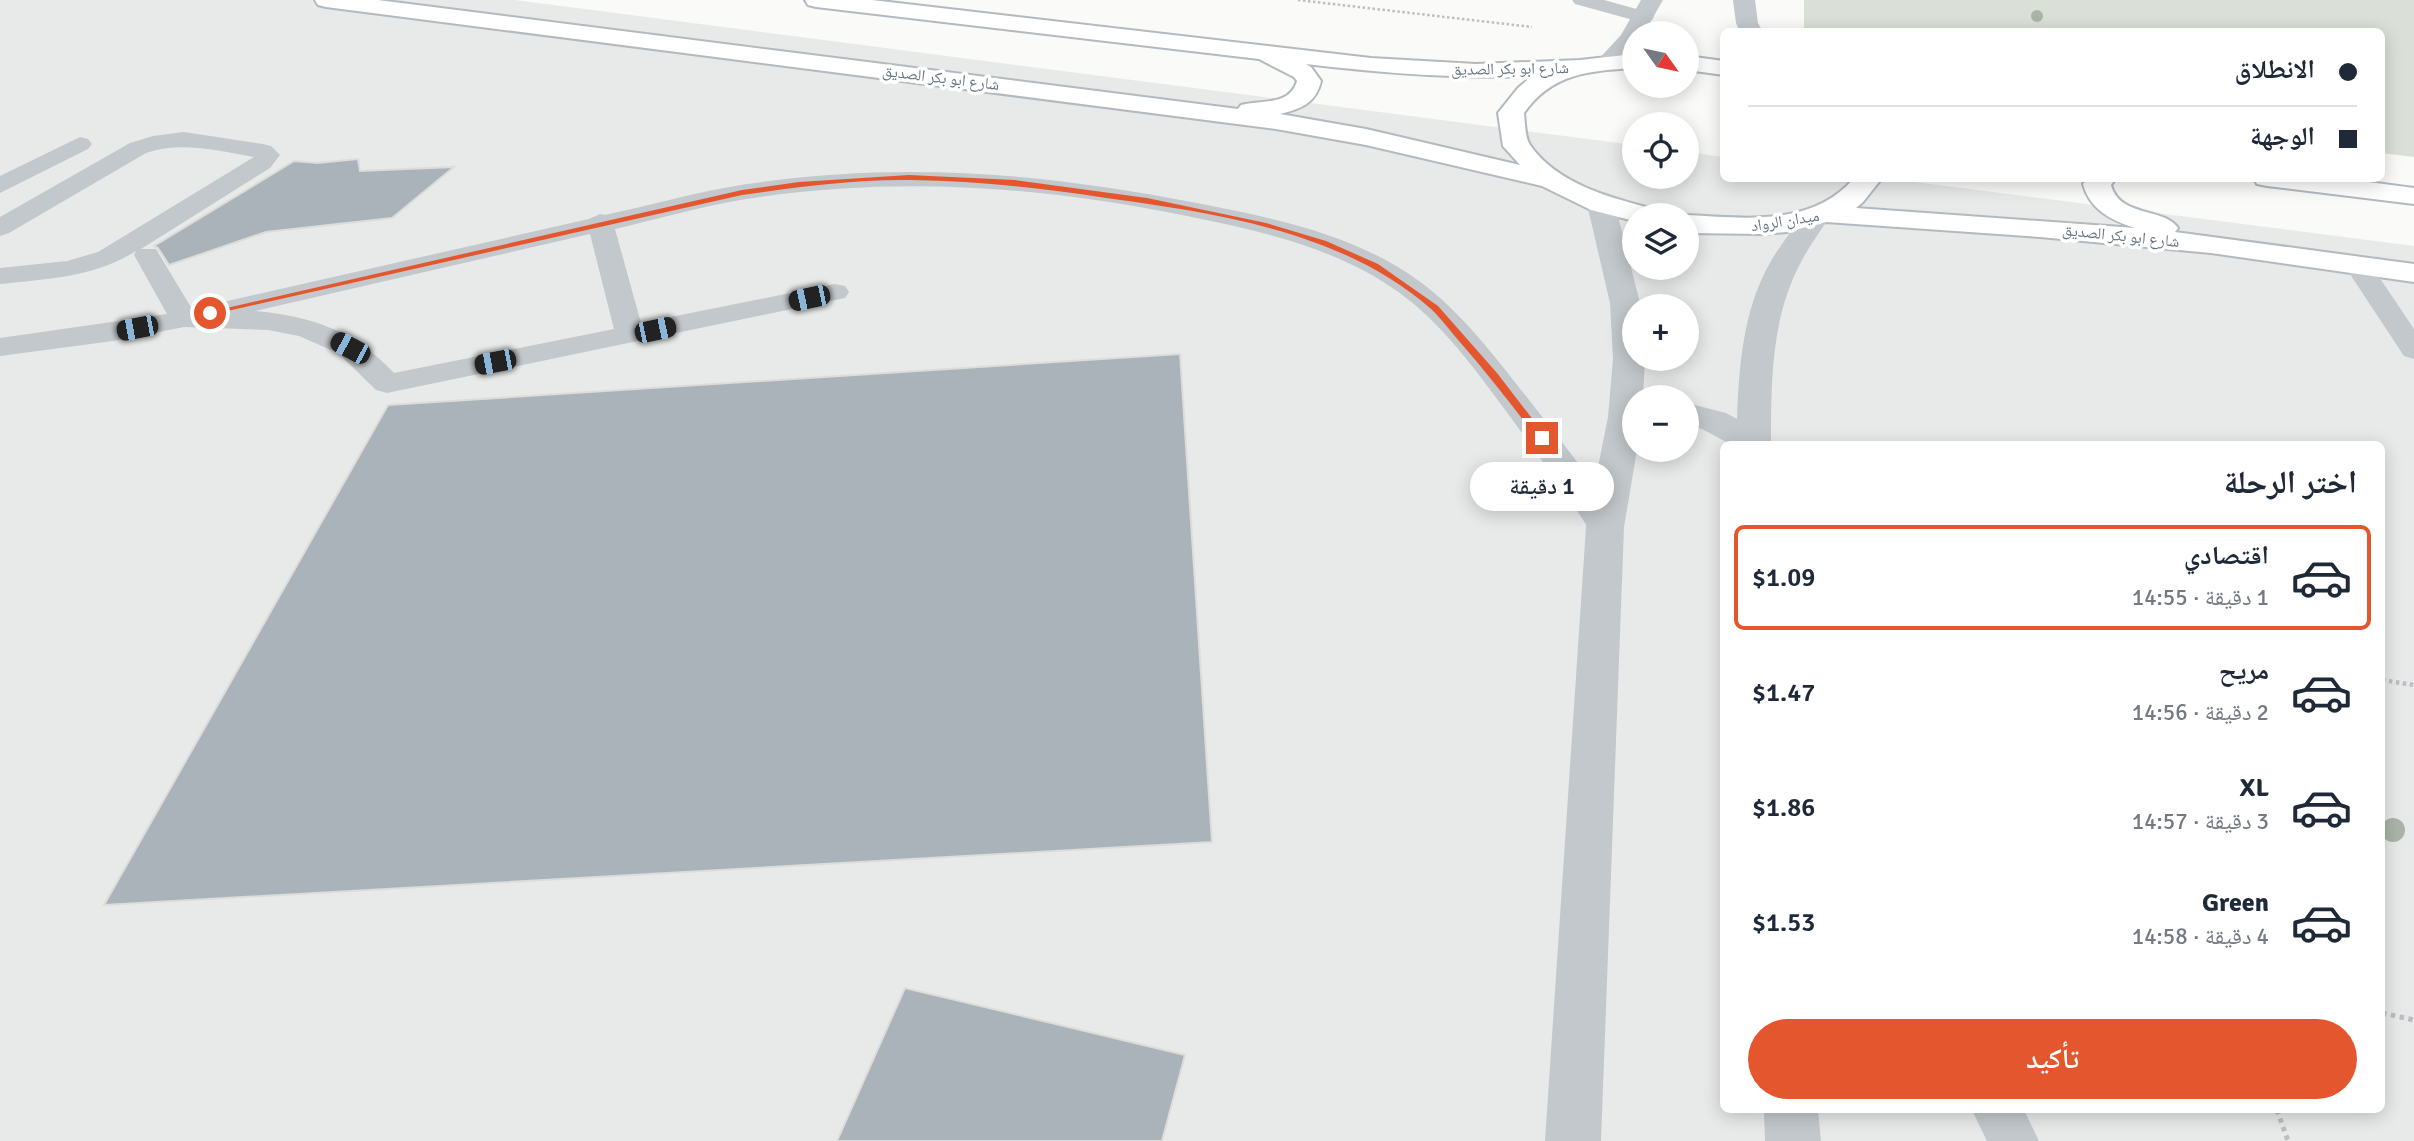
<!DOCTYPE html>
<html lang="ar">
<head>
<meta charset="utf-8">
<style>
  :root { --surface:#fff; --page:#f6f6f7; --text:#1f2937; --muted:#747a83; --line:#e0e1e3; --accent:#e4572e }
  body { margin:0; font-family:Signika,"Noto Naskh Arabic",sans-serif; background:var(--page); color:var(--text); direction:rtl; height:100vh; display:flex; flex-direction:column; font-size:26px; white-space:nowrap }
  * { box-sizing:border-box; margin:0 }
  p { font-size:23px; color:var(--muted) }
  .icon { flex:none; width:38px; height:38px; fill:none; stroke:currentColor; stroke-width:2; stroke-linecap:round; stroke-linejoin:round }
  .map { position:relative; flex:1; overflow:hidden; direction:ltr }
  .side { position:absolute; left:1720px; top:441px; width:665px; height:672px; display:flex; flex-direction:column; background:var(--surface); border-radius:10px; box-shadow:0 4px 18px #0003; direction:rtl }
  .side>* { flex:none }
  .top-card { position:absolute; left:1720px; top:28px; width:665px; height:154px; border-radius:10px; box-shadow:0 4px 18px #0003; direction:rtl; display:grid; align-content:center; height:154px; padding:0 28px; background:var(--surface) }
  .needle { width:46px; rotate:123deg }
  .buttons { position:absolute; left:1622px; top:21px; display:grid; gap:14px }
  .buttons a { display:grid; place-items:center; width:77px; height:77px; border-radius:50%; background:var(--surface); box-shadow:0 4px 18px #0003; font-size:35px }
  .end { position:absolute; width:32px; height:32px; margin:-16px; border:9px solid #e4572e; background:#fff; box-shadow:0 0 0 4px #fff }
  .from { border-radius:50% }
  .bubble { position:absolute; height:49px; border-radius:24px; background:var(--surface); box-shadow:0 4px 18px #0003; font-size:23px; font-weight:600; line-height:49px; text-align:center; direction:rtl }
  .car { position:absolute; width:21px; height:42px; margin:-21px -10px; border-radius:9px; box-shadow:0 0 5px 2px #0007; background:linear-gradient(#222 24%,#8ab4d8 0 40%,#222 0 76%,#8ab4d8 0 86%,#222 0) }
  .top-card b { display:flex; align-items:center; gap:24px; height:66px; font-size:26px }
  .top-card b+b { border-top:2px solid var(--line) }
  .top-card i { width:18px; height:18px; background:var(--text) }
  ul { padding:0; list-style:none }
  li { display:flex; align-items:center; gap:21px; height:105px; margin:0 14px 10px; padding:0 14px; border:4px solid transparent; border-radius:10px }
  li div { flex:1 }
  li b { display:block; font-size:26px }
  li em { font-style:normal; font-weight:600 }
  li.current { border-color:var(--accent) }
  li>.icon { width:63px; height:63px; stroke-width:1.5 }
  h2 { padding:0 28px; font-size:32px; line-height:84px }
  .action { display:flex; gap:14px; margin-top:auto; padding:14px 28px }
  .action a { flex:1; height:80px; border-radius:42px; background:var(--accent); color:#fff; font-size:28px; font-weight:600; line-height:80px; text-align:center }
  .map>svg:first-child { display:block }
  .built { fill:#e8e9e9; fill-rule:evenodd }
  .green { fill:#dadfd7 }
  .building { fill:#aab3b9; stroke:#dcdcda; stroke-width:2 }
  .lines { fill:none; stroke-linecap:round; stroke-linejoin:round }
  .secondary-casing { stroke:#b3babf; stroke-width:4 }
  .path-far2 { stroke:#bbbfc2; stroke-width:2.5; stroke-dasharray:2.5 2.5; stroke-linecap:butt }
  .path-far1 { stroke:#bbbfc2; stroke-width:4.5; stroke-dasharray:3.5 3.5; stroke-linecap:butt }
  .path { stroke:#bbbfc2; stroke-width:5; stroke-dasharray:4.5 4.5; stroke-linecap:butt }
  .service { fill:#c3c8cc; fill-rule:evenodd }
  .tertiary { fill:#c3c8cc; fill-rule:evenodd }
  .secondary { fill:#fff; fill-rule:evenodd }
  .tree { fill:#aab4a7 }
  .route { fill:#e4572e }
  .labels { text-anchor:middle; stroke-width:7; stroke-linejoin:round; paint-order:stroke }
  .far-street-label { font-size:16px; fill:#657683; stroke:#fff }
</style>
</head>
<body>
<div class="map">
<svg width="2414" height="1141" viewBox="0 0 2414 1141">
  <rect width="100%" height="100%" fill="#fafaf8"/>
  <!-- built -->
  <path class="built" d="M 0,0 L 515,0 L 1634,145 L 1634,177 L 1687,177 L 1687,152 L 1724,157 L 1724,178 L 1891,179 L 2414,246 L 2414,1141 L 0,1141 ZM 1634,215 L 1687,215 L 1687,268 L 1634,268 ZM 1634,306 L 1687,306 L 1687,359 L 1634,359 ZM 1634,397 L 1687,397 L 1687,450 L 1634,450 ZM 1724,444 L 2382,444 L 2382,1110 L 1724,1110 Z"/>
  <!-- green -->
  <path class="green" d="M 1804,0 L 2414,0 L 2414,157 L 2382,153 L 2382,32 L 1808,31 L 1804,30 Z"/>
  <!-- building -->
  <g class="building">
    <path d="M 358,159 L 360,171 L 454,167 L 392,218 L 266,232 L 169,265 L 158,248 L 154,246 L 294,161 L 317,163 Z"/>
    <path d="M 1180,354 L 1212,842 L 104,905 L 388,405 Z"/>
    <path d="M 905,988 L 1185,1055 L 1162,1141 L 837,1141 Z"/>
  </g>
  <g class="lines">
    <defs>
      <g id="secondary">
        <path d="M 315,0 L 378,0 L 1238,109 L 1241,105 C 1261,100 1290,106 1297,81 L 1294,77 L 1259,59 L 816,7 L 808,5 L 805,0 L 872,0 L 1371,58 L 1476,64 L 1580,60 L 1634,54 L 1634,68 C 1589,71 1552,73 1524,113 C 1525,122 1525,138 1530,145 C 1557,184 1611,198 1654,209 L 1658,215 L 1634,215 L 1634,221 L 1591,210 L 1542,186 L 1366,145 L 1276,129 L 326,7 L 318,5 ZM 1306,64 C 1381,73 1456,79 1532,76 L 1518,88 L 1498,113 L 1503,146 L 1520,165 L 1366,129 L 1280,114 C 1301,109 1316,103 1321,81 L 1311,67 Z"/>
        <path d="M 1687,56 L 1724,61 L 1724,75 L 1687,70 Z"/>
        <path d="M 1854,178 L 1882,178 L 1863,202 L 1856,208 L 2135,228 C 2111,220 2090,210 2083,184 L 2087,178 L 2116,178 L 2111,185 C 2120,218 2164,207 2178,228 L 2175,232 L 2414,264 L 2414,282 L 2211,253 L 2040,237 L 1826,222 L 1787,232 L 1761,234 L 1687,233 L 1687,215 C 1744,218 1813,227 1854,178 Z"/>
        <path d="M 2254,178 L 2338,178 L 2414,188 L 2414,204 L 2267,186 L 2257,184 Z"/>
      </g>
    </defs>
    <!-- secondary casing -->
    <use href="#secondary" class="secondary-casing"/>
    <!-- path-far2 -->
    <path class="path-far2" d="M 1298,0 L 1532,27"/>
    <!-- path-far1 -->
    <path class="path-far1" d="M 2382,680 L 2414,685"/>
    <!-- path -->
    <g class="path">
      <path d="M 2382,1013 L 2414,1020"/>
      <path d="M 2277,1110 L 2288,1141"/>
    </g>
    <!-- service -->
    <g class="service">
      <path d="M 1572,0 L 1604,0 L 1651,13 L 1654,17 L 1651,21 L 1644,23 L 1575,4 Z"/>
      <path d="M 184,132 L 263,144 L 271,146 L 280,155 L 270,168 L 141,249 L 156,249 L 192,309 L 589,219 L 600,214 L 605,215 C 652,205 699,191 747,184 C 904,161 1041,173 1197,203 C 1273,218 1355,234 1419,281 C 1465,315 1498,361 1533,405 C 1564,445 1596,484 1622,527 L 1617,535 L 1605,539 L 1593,535 C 1566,493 1536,452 1506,411 C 1474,368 1441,322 1397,291 C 1334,247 1261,231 1187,216 C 1037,186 898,176 746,199 C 702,206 658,219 615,229 L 641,323 L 835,284 L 845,286 L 849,292 L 845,298 L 835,300 L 387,393 L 376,390 L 338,353 L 299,336 L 268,330 L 184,327 L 113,341 L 0,356 L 0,338 L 167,314 L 134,255 L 136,251 C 95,277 48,279 0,284 L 0,268 L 67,261 L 98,252 L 254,157 C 217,151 182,141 146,153 L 9,233 L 0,236 L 0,217 L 130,143 L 153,136 ZM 590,234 L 614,329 L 394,373 C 355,331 312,316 255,311 Z"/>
      <path d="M 80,137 L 88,139 L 92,144 L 88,149 L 0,193 L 0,176 Z"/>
      <path d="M 2357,257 L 2367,259 L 2414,329 L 2414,359 L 2404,356 L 2344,265 L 2347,259 Z"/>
      <path d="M 1972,1110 L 2024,1110 L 2039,1141 L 1987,1141 Z"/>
    </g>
    <!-- tertiary -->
    <g class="tertiary">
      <path d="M 1641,0 L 1663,0 L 1644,33 L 1634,33 L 1634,47 L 1616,67 L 1600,67 L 1596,62 L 1621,35 Z"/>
      <path d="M 1733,0 L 1755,0 L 1758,23 L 1763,32 L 1740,32 L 1736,23 Z"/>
      <path d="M 1601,196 L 1611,198 L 1615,204 L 1640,303 L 1641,306 L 1634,306 L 1634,359 L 1645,359 L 1643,397 L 1634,397 L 1637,450 L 1624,527 L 1601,1141 L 1545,1141 L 1586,527 L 1608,417 L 1613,359 L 1610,303 L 1587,204 L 1591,198 Z"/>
      <path d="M 1815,210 L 1825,212 L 1829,218 C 1819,233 1808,248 1800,264 C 1771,319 1771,383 1771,444 L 1730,444 L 1702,429 L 1687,425 L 1687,403 L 1726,413 L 1737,419 C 1739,366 1743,309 1771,261 C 1781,244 1794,228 1805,212 Z"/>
      <path d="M 1764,1110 L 1818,1110 L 1821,1141 L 1765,1141 Z"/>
    </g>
    <!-- secondary -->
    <use href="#secondary" class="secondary"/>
  </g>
  <!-- trees -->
  <g class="tree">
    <circle cx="2037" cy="16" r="6"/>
    <circle cx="2393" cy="830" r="12"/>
  </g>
  <!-- route -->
  <path class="route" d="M 909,175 L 1015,180 L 1147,198 L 1266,223 L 1326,241 L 1378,264 L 1438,306 L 1497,373 L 1547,438 L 1538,440 C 1513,406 1487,373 1459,341 C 1450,331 1441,318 1431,309 C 1344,232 1217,213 1106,198 C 1041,188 976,181 911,180 C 855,179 798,187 742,195 L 210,315 L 205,313 L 742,190 L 799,182 Z"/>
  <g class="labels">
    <!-- far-street labels -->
    <g class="far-street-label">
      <text transform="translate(1510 68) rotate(-1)" y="6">شارع ابو بكر الصديق</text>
      <text transform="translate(941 77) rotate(7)" y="6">شارع ابو بكر الصديق</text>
      <text transform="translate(1785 220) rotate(-9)" y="6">ميدان الرواد</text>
      <text transform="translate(2121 235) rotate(6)" y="6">شارع ابو بكر الصديق</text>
    </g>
  </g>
</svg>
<div class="buttons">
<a><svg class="needle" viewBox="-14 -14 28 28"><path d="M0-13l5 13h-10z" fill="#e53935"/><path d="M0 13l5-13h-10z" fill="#747a83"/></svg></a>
<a><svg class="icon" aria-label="locate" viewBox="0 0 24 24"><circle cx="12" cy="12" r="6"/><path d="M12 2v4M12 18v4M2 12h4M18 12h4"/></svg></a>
<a><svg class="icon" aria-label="layers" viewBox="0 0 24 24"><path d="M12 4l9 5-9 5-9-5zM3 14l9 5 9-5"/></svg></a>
<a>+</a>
<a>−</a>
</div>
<i class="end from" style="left:210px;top:313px"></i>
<i class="end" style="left:1542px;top:438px"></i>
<div class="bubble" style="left:1470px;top:462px;width:144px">1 دقيقة</div>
<i class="car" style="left:809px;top:298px;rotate:258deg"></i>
<i class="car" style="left:137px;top:328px;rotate:259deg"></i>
<i class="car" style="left:655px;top:330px;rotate:78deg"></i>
<i class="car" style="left:350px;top:348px;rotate:298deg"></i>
<i class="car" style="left:495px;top:362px;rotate:259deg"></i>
<div class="top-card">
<b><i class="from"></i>الانطلاق</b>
<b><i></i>الوجهة</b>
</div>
<section class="side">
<h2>اختر الرحلة</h2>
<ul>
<li class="current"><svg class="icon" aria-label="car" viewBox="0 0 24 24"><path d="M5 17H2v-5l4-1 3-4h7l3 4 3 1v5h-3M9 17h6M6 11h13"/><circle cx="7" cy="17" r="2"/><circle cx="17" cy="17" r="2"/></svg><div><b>اقتصادي</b><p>1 دقيقة · 14:55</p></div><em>$1.09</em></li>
<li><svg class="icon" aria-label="car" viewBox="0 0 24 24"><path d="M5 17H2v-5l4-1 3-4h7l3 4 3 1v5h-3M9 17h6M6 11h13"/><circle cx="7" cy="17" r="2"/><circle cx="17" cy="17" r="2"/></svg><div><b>مريح</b><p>2 دقيقة · 14:56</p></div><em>$1.47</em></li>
<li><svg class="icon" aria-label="car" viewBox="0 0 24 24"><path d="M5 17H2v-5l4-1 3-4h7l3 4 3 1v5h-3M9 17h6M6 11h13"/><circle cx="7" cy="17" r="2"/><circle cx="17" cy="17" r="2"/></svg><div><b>XL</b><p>3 دقيقة · 14:57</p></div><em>$1.86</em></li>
<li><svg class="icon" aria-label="car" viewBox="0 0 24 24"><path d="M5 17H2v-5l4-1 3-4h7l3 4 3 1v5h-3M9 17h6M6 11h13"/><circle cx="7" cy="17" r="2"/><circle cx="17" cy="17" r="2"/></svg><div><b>Green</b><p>4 دقيقة · 14:58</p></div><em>$1.53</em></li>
</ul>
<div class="action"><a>تأكيد</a></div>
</section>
</div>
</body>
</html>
